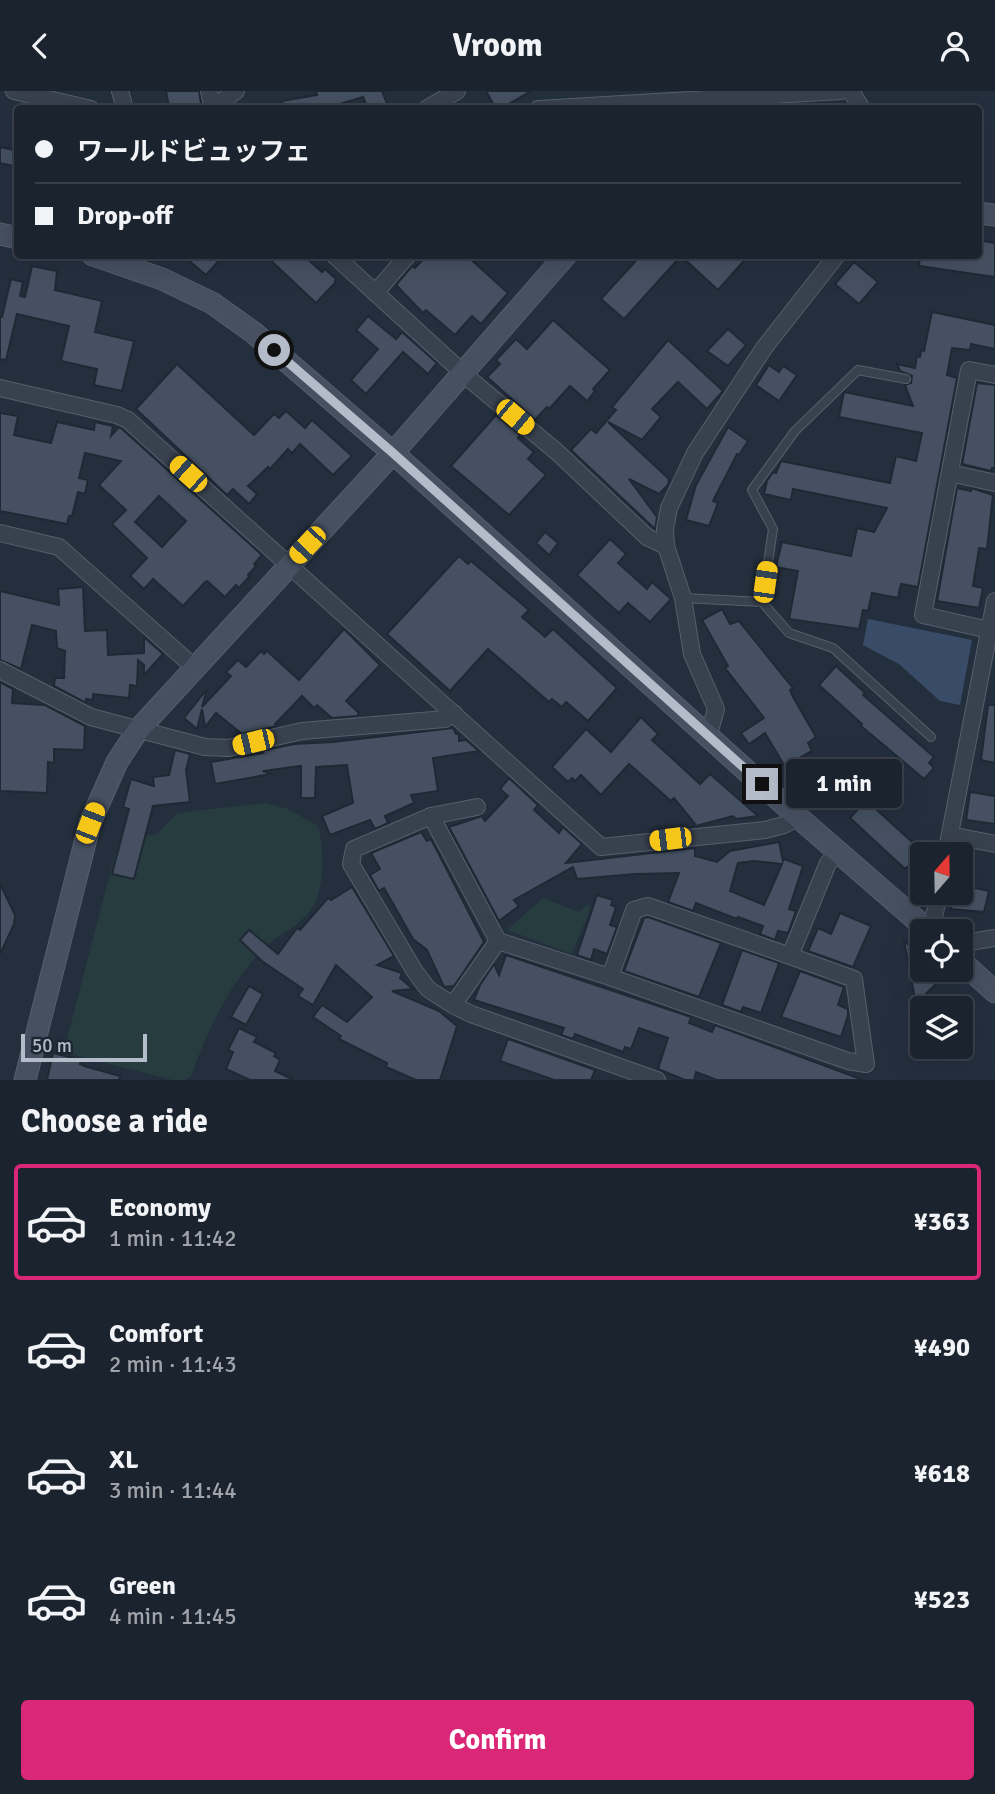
<!DOCTYPE html>
<html lang="en">
<head>
<meta charset="utf-8">
<style>
  :root { --surface:#1b232e; --page:#282f3a; --text:#f1f3f6; --muted:#a0a4aa; --line:#39404a; --accent:#db2777 }
  body { margin:0; font-family:Signika,"Noto Sans JP",sans-serif; background:var(--page); color:var(--text); height:100vh; display:flex; flex-direction:column; font-size:26px; white-space:nowrap }
  * { box-sizing:border-box; margin:0 }
  p { font-size:23px; color:var(--muted) }
  .icon { flex:none; width:38px; height:38px; fill:none; stroke:currentColor; stroke-width:2; stroke-linecap:round; stroke-linejoin:round }
  .map { position:relative; height:989px; overflow:hidden }
  .drawer { display:flex; flex-direction:column; background:var(--surface); flex:1 }
  .drawer>* { flex:none }
  .guide { position:absolute; left:14px; top:14px; width:968px; height:154px; border-radius:7px; box-shadow:0 7px 28px #0002,0 0 0 2px var(--line); display:grid; align-content:center; height:154px; padding:0 21px; background:var(--surface) }
  .needle { width:46px; rotate:20deg }
  .tools { position:absolute; left:910px; top:751px; display:grid; gap:14px }
  .tools a { display:grid; place-items:center; width:63px; height:63px; border-radius:7px; background:var(--surface); box-shadow:0 7px 28px #0002,0 0 0 2px var(--line); font-size:35px }
  .scale { position:absolute; left:21px; bottom:18px; width:126px; box-sizing:border-box; padding-left:7px; border:4px solid #b4bcc9; border-top:0; font-size:19px; line-height:24px; white-space:nowrap; color:#b4bcc9; -webkit-text-stroke:5px #1d2633; paint-order:stroke }
  .end { position:absolute; width:32px; height:32px; margin:-16px; border:9px solid #b4bcc9; background:#111; box-shadow:0 0 0 4px #111 }
  .from { border-radius:50% }
  .bubble { position:absolute; height:49px; border-radius:7px; background:var(--surface); box-shadow:0 7px 28px #0002,0 0 0 2px var(--line); font-size:23px; font-weight:800; line-height:49px; text-align:center }
  .car { position:absolute; width:21px; height:42px; margin:-21px -10px; border-radius:9px; box-shadow:0 0 5px 2px #0007; background:linear-gradient(#f5c518 24%,#345 0 40%,#f5c518 0 76%,#345 0 86%,#f5c518 0) }
  .guide b { display:flex; align-items:center; gap:24px; height:66px; font-size:26px }
  .guide b+b { border-top:2px solid var(--line) }
  .guide i { width:18px; height:18px; background:var(--text) }
  ul { padding:0; list-style:none }
  li { display:flex; align-items:center; gap:21px; height:116px; margin:0 14px 10px; padding:0 7px; border:4px solid transparent; border-radius:7px }
  li div { flex:1 }
  li b { display:block; font-size:26px }
  li em { font-style:normal; font-weight:800 }
  li.selected { border-color:var(--accent) }
  li>.icon { width:63px; height:63px; stroke-width:1.5 }
  h2 { padding:0 21px; font-size:32px; line-height:84px }
  .button { display:flex; gap:14px; margin-top:auto; padding:14px 21px }
  .button a { flex:1; height:80px; border-radius:7px; background:var(--accent); color:#fff; font-size:28px; font-weight:800; line-height:80px; text-align:center }
  header { display:flex; justify-content:space-between; align-items:center; height:91px; padding:0 21px; background:var(--surface); font-size:32px; font-weight:800 }
  .map>svg:first-child { display:block }
  .green { fill:#263c3f }
  .water { fill:#394c67 }
  .building { fill:#455162; stroke:#1f2835; stroke-width:2; fill-rule:evenodd }
  .lines { fill:none; stroke-linecap:round; stroke-linejoin:round }
  .lane-casing { stroke:#565f6c; stroke-width:10 }
  .street-casing { stroke:#565f6c; stroke-width:18 }
  .secondary-casing { stroke:#565f6c; stroke-width:23 }
  .lane { stroke:#38414e; stroke-width:8 }
  .street { stroke:#38414e; stroke-width:16 }
  .secondary { stroke:#465061; stroke-width:21 }
  .route { stroke:#b4bcc9; stroke-width:9 }
</style>
</head>
<body>
<header><svg class="icon" aria-label="back" viewBox="0 0 24 24"><path d="M15 5l-7 7 7 7"/></svg>Vroom<svg class="icon" aria-label="person" viewBox="0 0 24 24"><circle cx="12" cy="8" r="4"/><path d="M4 21q1-7 8-7t8 7"/></svg></header>
<div class="map">
<svg width="995" height="989" viewBox="0 0 995 989">
  <rect width="100%" height="100%" fill="#242f3e"/>
  <!-- green -->
  <g class="green">
    <path d="M 266,712 L 288,718 L 318,735 C 324,758 325,792 314,814 C 305,832 279,843 265,856 C 230,892 207,939 191,986 L 185,989 L 173,989 L 74,964 L 66,952 L 115,763 L 130,746 L 157,743 L 177,722 Z"/>
    <path d="M 543,807 L 579,821 L 587,814 L 591,816 L 572,863 L 507,839 Z"/>
  </g>
  <!-- water -->
  <path class="water" d="M 868,528 L 972,549 L 960,614 L 940,610 L 899,573 L 863,554 Z"/>
  <!-- building -->
  <g class="building">
    <path d="M 166,0 L 199,0 L 202,18 L 169,16 Z"/>
    <path d="M 316,0 L 382,0 L 389,18 L 368,18 L 363,6 L 340,13 L 341,18 L 282,18 L 282,10 L 317,4 Z"/>
    <path d="M 486,0 L 531,0 L 500,18 L 496,18 Z"/>
    <path d="M 0,56 L 18,60 L 18,76 L 0,72 Z"/>
    <path d="M 978,149 L 995,152 L 995,186 L 919,175 L 920,164 L 967,169 L 967,164 L 978,164 Z"/>
    <path d="M 182,164 L 224,164 L 206,184 Z"/>
    <path d="M 265,164 L 303,164 L 322,181 L 325,178 L 336,188 L 334,193 L 316,212 Z"/>
    <path d="M 427,164 L 466,164 L 508,202 L 481,233 L 472,225 L 455,244 L 426,219 L 423,222 L 396,194 L 412,175 L 415,177 Z"/>
    <path d="M 641,164 L 749,164 L 718,199 L 681,165 L 624,228 L 601,208 Z"/>
    <path d="M 854,171 L 878,191 L 859,213 L 835,193 Z"/>
    <path d="M 32,175 L 57,180 L 55,199 L 102,210 L 95,241 L 134,250 L 122,300 L 94,294 L 97,278 L 61,270 L 69,235 L 17,223 L 6,269 L 0,268 L 0,226 L 2,226 L 11,188 L 23,191 L 20,205 L 25,206 Z"/>
    <path d="M 932,221 L 995,234 L 995,258 L 971,253 L 970,259 L 952,257 L 947,284 L 957,287 L 918,496 L 901,493 L 898,507 L 872,502 L 868,520 L 863,519 L 859,538 L 789,528 L 798,480 L 776,476 L 782,451 L 851,465 L 857,437 L 874,441 L 887,417 L 793,398 L 791,409 L 764,403 L 767,390 L 773,381 L 776,382 L 781,370 L 890,392 L 896,365 L 916,370 L 922,342 L 839,326 L 844,301 L 913,315 L 905,294 L 911,292 L 912,285 L 900,280 L 897,273 L 915,277 L 917,265 L 920,266 L 921,259 L 924,260 Z"/>
    <path d="M 368,225 L 396,248 L 402,241 L 437,272 L 428,283 L 403,261 L 366,303 L 351,289 L 378,258 L 356,239 Z"/>
    <path d="M 553,229 L 610,279 L 593,298 L 595,300 L 587,310 L 570,295 L 549,318 L 547,316 L 535,329 L 487,286 L 500,273 L 496,269 L 516,248 L 527,258 Z"/>
    <path d="M 728,238 L 746,254 L 728,275 L 707,260 Z"/>
    <path d="M 668,249 L 723,300 L 707,318 L 678,291 L 652,318 L 661,326 L 642,349 L 608,331 L 669,388 L 668,394 L 659,403 L 629,388 L 657,426 L 655,438 L 571,359 L 591,338 L 596,342 L 616,319 L 612,316 Z"/>
    <path d="M 177,273 L 254,344 L 274,323 L 279,327 L 286,320 L 305,337 L 312,329 L 352,365 L 333,384 L 300,353 L 292,362 L 288,358 L 270,378 L 268,376 L 248,395 L 257,403 L 249,413 L 233,398 L 227,404 L 136,318 Z"/>
    <path d="M 769,274 L 779,281 L 783,275 L 797,284 L 779,310 L 756,294 Z"/>
    <path d="M 977,292 L 995,294 L 995,377 L 992,377 L 991,380 L 962,373 Z"/>
    <path d="M 0,322 L 18,325 L 14,344 L 51,352 L 57,331 L 94,339 L 95,331 L 113,335 L 111,345 L 119,336 L 122,338 L 262,464 L 254,473 L 256,475 L 248,484 L 249,486 L 239,497 L 236,494 L 225,506 L 207,490 L 205,491 L 183,515 L 153,488 L 144,498 L 130,485 L 147,467 L 112,433 L 126,419 L 99,394 L 121,370 L 85,362 L 79,387 L 88,389 L 85,403 L 78,401 L 72,425 L 69,425 L 67,433 L 0,420 ZM 159,405 L 186,430 L 162,456 L 135,431 Z"/>
    <path d="M 496,324 L 520,344 L 518,347 L 534,361 L 528,368 L 546,384 L 509,424 L 451,375 Z"/>
    <path d="M 728,336 L 748,350 L 739,364 L 737,363 L 713,410 L 718,412 L 709,435 L 686,429 L 696,394 Z"/>
    <path d="M 957,397 L 971,400 L 971,397 L 993,404 L 987,458 L 979,457 L 973,495 L 983,497 L 979,517 L 937,510 Z"/>
    <path d="M 545,441 L 558,452 L 549,464 L 536,452 Z"/>
    <path d="M 610,448 L 626,463 L 618,472 L 647,498 L 652,491 L 671,508 L 650,531 L 628,512 L 619,522 L 577,484 Z"/>
    <path d="M 459,465 L 468,473 L 471,470 L 529,519 L 522,526 L 545,546 L 553,538 L 617,597 L 588,630 L 566,611 L 562,616 L 552,608 L 549,611 L 488,558 L 450,600 L 387,543 Z"/>
    <path d="M 83,496 L 85,540 L 107,539 L 108,564 L 144,562 L 144,546 L 163,563 L 144,584 L 144,574 L 138,569 L 137,595 L 130,594 L 129,607 L 93,603 L 93,609 L 86,608 L 86,612 L 54,595 L 55,587 L 64,587 L 65,560 L 57,557 L 56,540 L 32,534 L 21,578 L 0,569 L 0,500 L 59,514 L 58,498 Z"/>
    <path d="M 722,518 L 730,533 L 739,530 L 793,597 L 790,599 L 792,604 L 816,646 L 808,652 L 812,660 L 799,667 L 819,699 L 807,705 L 798,689 L 794,691 L 765,642 L 749,653 L 741,642 L 764,627 L 725,577 L 728,575 L 702,529 Z"/>
    <path d="M 344,538 L 380,574 L 346,610 L 359,622 L 357,625 L 332,627 L 317,614 L 314,617 L 302,605 L 275,633 L 277,635 L 242,643 L 216,622 L 205,636 L 202,618 L 197,638 L 184,627 L 207,598 L 202,616 L 231,585 L 226,581 L 238,569 L 246,576 L 261,560 L 264,563 L 267,560 L 299,589 Z"/>
    <path d="M 836,575 L 865,602 L 863,604 L 934,666 L 929,672 L 934,677 L 924,688 L 861,635 L 862,633 L 819,594 Z"/>
    <path d="M 0,591 L 13,598 L 12,612 L 45,614 L 85,635 L 84,659 L 54,658 L 54,672 L 48,671 L 47,702 L 0,700 Z"/>
    <path d="M 988,614 L 995,614 L 995,672 L 981,669 Z"/>
    <path d="M 641,626 L 658,643 L 652,649 L 700,693 L 710,683 L 758,725 L 736,728 L 733,725 L 692,736 L 695,733 L 674,707 L 671,710 L 629,673 L 601,704 L 581,684 L 575,690 L 572,687 L 568,691 L 552,676 L 586,638 L 611,661 Z"/>
    <path d="M 453,637 L 456,643 L 459,643 L 459,650 L 466,649 L 479,660 L 433,667 L 438,700 L 411,704 L 414,712 L 385,725 L 388,732 L 375,738 L 370,729 L 330,744 L 322,725 L 353,712 L 347,674 L 316,676 L 315,707 L 301,707 L 301,675 L 263,680 L 271,683 L 215,693 L 211,671 L 263,662 L 261,660 L 294,653 L 333,651 Z"/>
    <path d="M 175,659 L 190,663 L 186,679 L 190,711 L 153,715 L 134,788 L 112,783 L 129,718 L 123,716 L 131,688 L 154,695 L 153,686 L 169,684 Z"/>
    <path d="M 509,687 L 538,714 L 534,719 L 559,742 L 563,736 L 582,753 L 566,772 L 695,757 L 695,765 L 717,771 L 730,760 L 779,751 L 783,770 L 784,768 L 803,775 L 789,818 L 796,820 L 788,842 L 778,840 L 775,849 L 760,843 L 763,835 L 738,826 L 737,828 L 696,812 L 693,820 L 668,811 L 679,782 L 635,783 L 577,788 L 573,776 L 514,809 L 519,815 L 499,830 L 449,736 L 482,725 L 485,730 L 508,705 L 500,698 ZM 754,770 L 782,773 L 764,814 L 730,800 L 738,772 Z"/>
    <path d="M 970,701 L 995,705 L 995,733 L 966,729 Z"/>
    <path d="M 866,709 L 922,760 L 917,765 L 922,771 L 912,781 L 907,776 L 905,778 L 850,727 Z"/>
    <path d="M 421,741 L 427,750 L 431,748 L 484,851 L 454,895 L 444,896 L 427,859 L 413,848 L 384,797 L 379,800 L 370,784 L 380,778 L 371,762 Z"/>
    <path d="M 0,793 L 15,824 L 14,833 L 0,863 Z"/>
    <path d="M 961,794 L 989,800 L 984,821 L 951,818 L 955,802 L 961,802 Z"/>
    <path d="M 352,796 L 394,865 L 377,874 L 402,882 L 400,887 L 413,898 L 392,900 L 439,920 L 457,935 L 440,989 L 416,989 L 386,976 L 387,972 L 339,948 L 341,945 L 313,926 L 322,914 L 347,931 L 372,906 L 336,874 L 313,914 L 298,905 L 303,898 L 262,870 L 240,849 L 249,839 L 278,863 L 297,837 L 300,839 L 328,807 L 331,809 Z"/>
    <path d="M 597,804 L 613,809 L 611,814 L 616,816 L 610,834 L 617,836 L 607,863 L 594,858 L 591,869 L 577,864 Z"/>
    <path d="M 840,822 L 871,835 L 853,876 L 808,860 L 818,837 L 831,843 Z"/>
    <path d="M 644,827 L 648,826 L 721,852 L 699,906 L 624,880 Z"/>
    <path d="M 904,850 L 922,866 L 922,878 L 936,878 L 944,885 L 922,907 L 922,910 L 916,913 Z"/>
    <path d="M 742,859 L 779,872 L 761,922 L 743,916 L 741,921 L 722,914 Z"/>
    <path d="M 506,864 L 691,926 L 689,932 L 712,941 L 715,934 L 863,989 L 717,989 L 696,981 L 694,989 L 685,989 L 658,978 L 668,947 L 639,937 L 631,958 L 625,956 L 623,961 L 575,943 L 573,948 L 561,944 L 564,937 L 474,909 L 480,894 L 494,873 L 499,884 Z"/>
    <path d="M 800,880 L 844,896 L 838,914 L 848,918 L 848,924 L 841,946 L 781,926 Z"/>
    <path d="M 249,895 L 263,903 L 246,934 L 231,926 Z"/>
    <path d="M 239,937 L 257,946 L 254,951 L 276,962 L 274,965 L 280,969 L 275,980 L 294,989 L 250,989 L 226,978 L 233,961 L 228,959 Z"/>
    <path d="M 508,948 L 595,979 L 591,989 L 554,989 L 500,970 Z"/>
    <path d="M 53,962 L 81,969 L 80,973 L 84,975 L 120,985 L 119,989 L 47,989 Z"/>
  </g>
  <g class="lines">
    <defs>
      <g id="lane">
        <path d="M 683,507 L 762,511 L 773,438 L 752,399 L 795,340 L 858,279 L 906,288"/>
        <path d="M 762,511 L 789,542 L 833,557 L 931,646"/>
      </g>
      <g id="street">
        <path d="M 14,0 L 91,18"/>
        <path d="M 120,0 L 125,18"/>
        <path d="M 209,0 L 213,18"/>
        <path d="M 851,0 L 862,18"/>
        <path d="M 213,17 L 236,0"/>
        <path d="M 426,18 L 457,0"/>
        <path d="M 538,18 L 841,0"/>
        <path d="M 334,164 L 473,291 L 557,361 L 647,446 L 666,455"/>
        <path d="M 375,202 L 408,164"/>
        <path d="M 0,297 L 117,324 L 128,329 L 601,756 L 765,739 L 784,734 L 798,726"/>
        <path d="M 950,382 L 995,392"/>
        <path d="M 0,442 L 59,456 L 195,577"/>
        <path d="M 989,539 L 923,524 L 969,279 L 995,284"/>
        <path d="M 0,579 L 91,626 L 205,656 L 228,657 L 302,640 L 445,628 L 454,622"/>
        <path d="M 709,643 L 716,618 L 692,563 L 683,507 L 666,455 L 665,438 L 669,417 L 695,362 L 764,257 L 837,164"/>
        <path d="M 431,725 L 477,716"/>
        <path d="M 950,744 L 995,753"/>
        <path d="M 946,763 L 995,510"/>
        <path d="M 926,838 L 935,822 L 939,802"/>
        <path d="M 961,855 L 964,852 L 995,847"/>
        <path d="M 790,865 L 854,888 L 866,973 L 848,970 L 610,886 L 634,819 L 648,815 L 790,865 L 828,772 L 839,761"/>
        <path d="M 610,886 L 498,850 L 453,914 L 471,923 L 657,989"/>
        <path d="M 453,914 L 428,898 L 414,879 L 351,773 L 354,758 L 431,725 L 498,850"/>
      </g>
      <g id="secondary">
        <path d="M 978,122 L 995,124"/>
        <path d="M 0,143 L 18,147"/>
        <path d="M 93,164 L 162,188 L 212,212 L 254,242 L 393,362 L 798,726 L 929,840"/>
        <path d="M 961,870 L 995,901"/>
        <path d="M 25,989 L 90,732 L 117,671 L 138,639 L 393,362 L 566,164"/>
      </g>
    </defs>
    <!-- lane casing -->
    <use href="#lane" class="lane-casing"/>
    <!-- street casing -->
    <use href="#street" class="street-casing"/>
    <!-- secondary casing -->
    <use href="#secondary" class="secondary-casing"/>
    <!-- lane -->
    <use href="#lane" class="lane"/>
    <!-- street -->
    <use href="#street" class="street"/>
    <!-- secondary -->
    <use href="#secondary" class="secondary"/>
  </g>
  <g class="lines">
    <!-- route -->
    <path class="route" d="M 274,259 L 393,362 L 762,693"/>
  </g>
</svg>
<div class="tools">
<a><svg class="needle" viewBox="-14 -14 28 28"><path d="M0-13l5 13h-10z" fill="#e53935"/><path d="M0 13l5-13h-10z" fill="#a0a4aa"/></svg></a>
<a><svg class="icon" aria-label="locate" viewBox="0 0 24 24"><circle cx="12" cy="12" r="6"/><path d="M12 2v4M12 18v4M2 12h4M18 12h4"/></svg></a>
<a><svg class="icon" aria-label="layers" viewBox="0 0 24 24"><path d="M12 4l9 5-9 5-9-5zM3 14l9 5 9-5"/></svg></a>
</div>
<div class="scale">50 m</div>
<i class="end from" style="left:274px;top:259px"></i>
<i class="end" style="left:762px;top:693px"></i>
<div class="bubble" style="left:786px;top:668px;width:116px">1 min</div>
<i class="car" style="left:515px;top:326px;rotate:130deg"></i>
<i class="car" style="left:188px;top:383px;rotate:312deg"></i>
<i class="car" style="left:307px;top:454px;rotate:223deg"></i>
<i class="car" style="left:765px;top:491px;rotate:8deg"></i>
<i class="car" style="left:253px;top:651px;rotate:257deg"></i>
<i class="car" style="left:90px;top:732px;rotate:21deg"></i>
<i class="car" style="left:670px;top:748px;rotate:263deg"></i>
<div class="guide">
<b><i class="from"></i>ワールドビュッフェ</b>
<b><i></i>Drop-off</b>
</div>
</div>
<section class="drawer">
<h2>Choose a ride</h2>
<ul>
<li class="selected"><svg class="icon" aria-label="car" viewBox="0 0 24 24"><path d="M5 17H2v-5l4-1 3-4h7l3 4 3 1v5h-3M9 17h6M6 11h13"/><circle cx="7" cy="17" r="2"/><circle cx="17" cy="17" r="2"/></svg><div><b>Economy</b><p>1 min · 11:42</p></div><em>¥363</em></li>
<li><svg class="icon" aria-label="car" viewBox="0 0 24 24"><path d="M5 17H2v-5l4-1 3-4h7l3 4 3 1v5h-3M9 17h6M6 11h13"/><circle cx="7" cy="17" r="2"/><circle cx="17" cy="17" r="2"/></svg><div><b>Comfort</b><p>2 min · 11:43</p></div><em>¥490</em></li>
<li><svg class="icon" aria-label="car" viewBox="0 0 24 24"><path d="M5 17H2v-5l4-1 3-4h7l3 4 3 1v5h-3M9 17h6M6 11h13"/><circle cx="7" cy="17" r="2"/><circle cx="17" cy="17" r="2"/></svg><div><b>XL</b><p>3 min · 11:44</p></div><em>¥618</em></li>
<li><svg class="icon" aria-label="car" viewBox="0 0 24 24"><path d="M5 17H2v-5l4-1 3-4h7l3 4 3 1v5h-3M9 17h6M6 11h13"/><circle cx="7" cy="17" r="2"/><circle cx="17" cy="17" r="2"/></svg><div><b>Green</b><p>4 min · 11:45</p></div><em>¥523</em></li>
</ul>
<div class="button"><a>Confirm</a></div>
</section>
</body>
</html>
